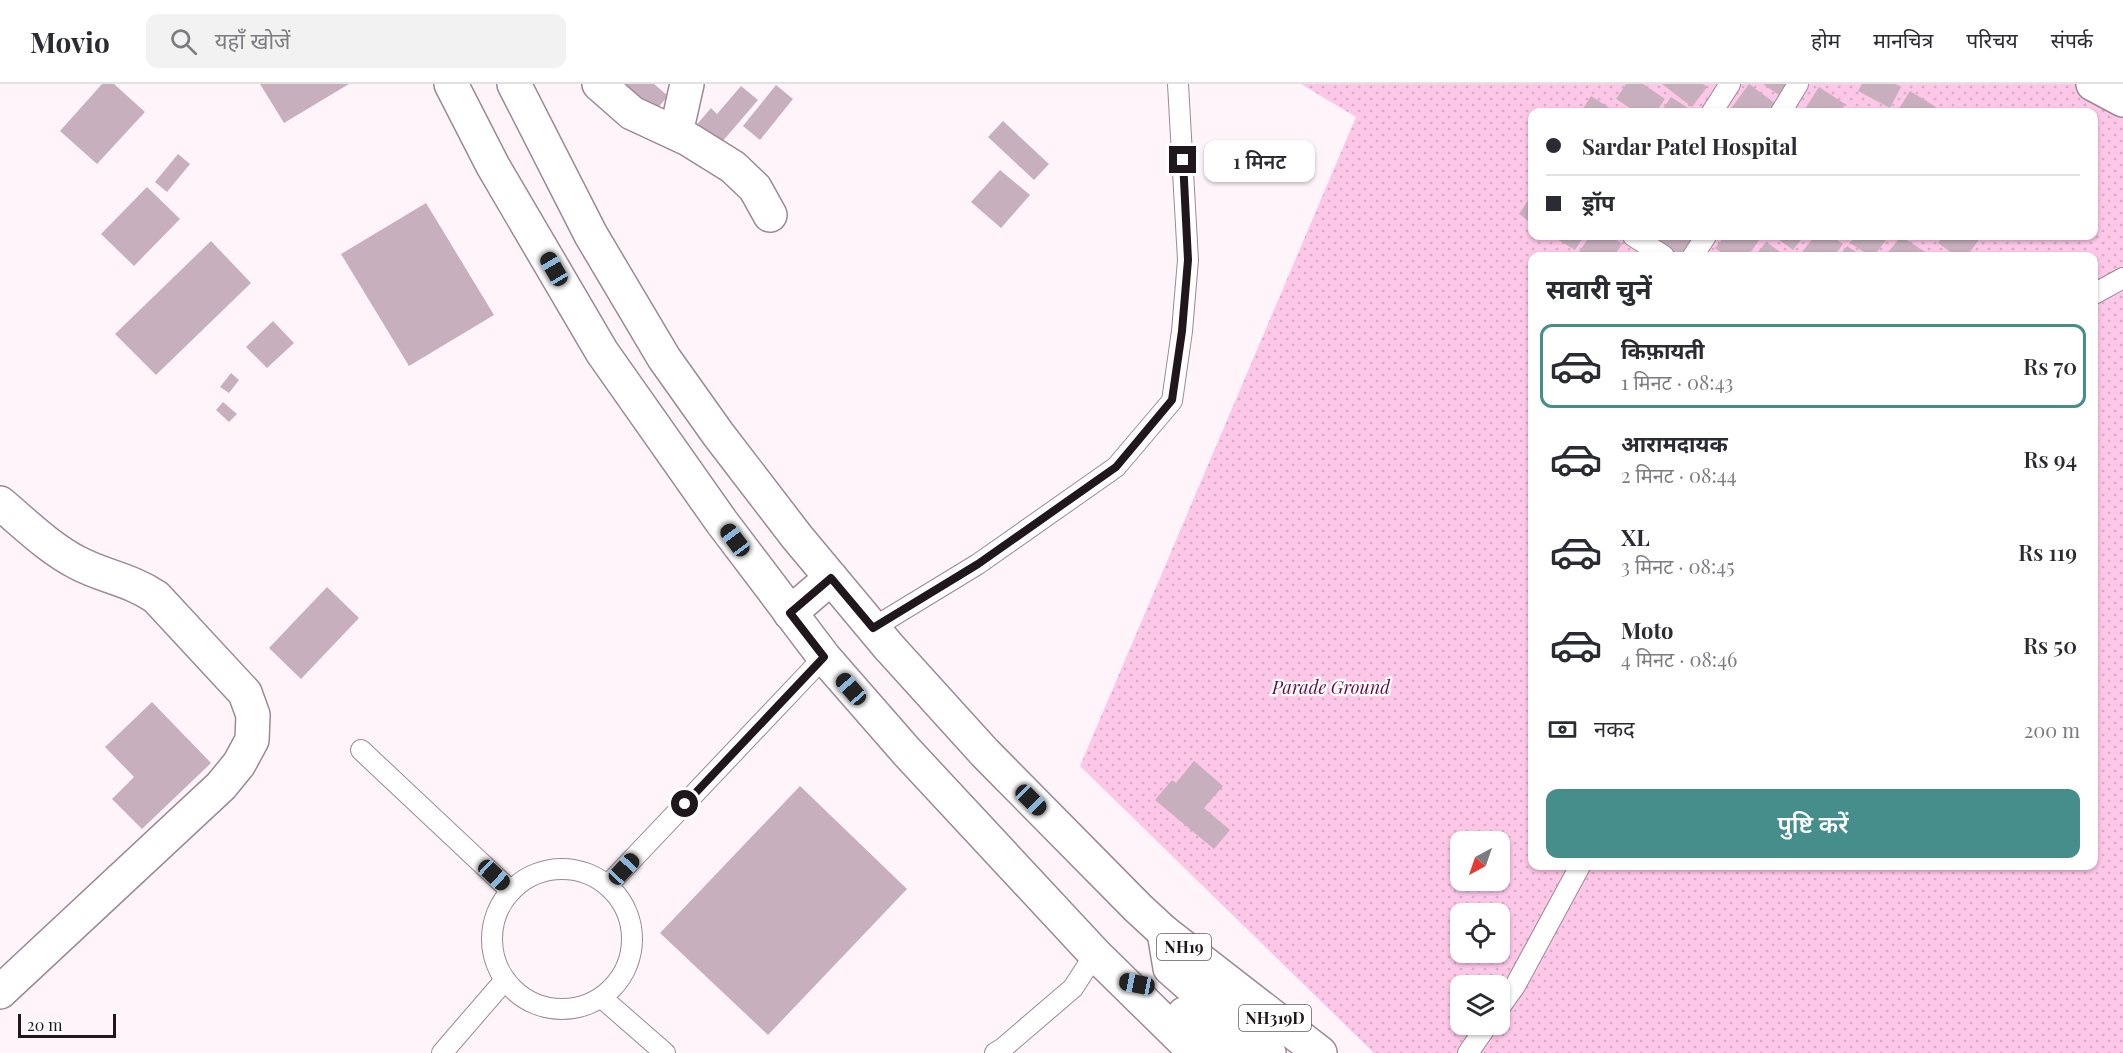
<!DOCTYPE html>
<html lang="hi">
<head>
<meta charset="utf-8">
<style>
  :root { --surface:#fff; --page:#f2f2f3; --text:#2b2b33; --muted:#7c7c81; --line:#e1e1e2; --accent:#468e8b }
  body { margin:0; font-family:"Playfair Display","Noto Sans Devanagari",serif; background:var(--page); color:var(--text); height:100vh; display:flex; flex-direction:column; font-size:22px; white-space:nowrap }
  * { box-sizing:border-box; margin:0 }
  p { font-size:20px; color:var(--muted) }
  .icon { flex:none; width:33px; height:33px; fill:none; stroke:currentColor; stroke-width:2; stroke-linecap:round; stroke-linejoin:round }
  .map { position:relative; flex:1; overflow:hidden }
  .drawer { position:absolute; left:1528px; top:168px; width:570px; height:618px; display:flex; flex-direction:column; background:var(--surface); border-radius:12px; box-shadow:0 2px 4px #0004 }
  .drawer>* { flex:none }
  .hud { position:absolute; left:1528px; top:24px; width:570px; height:132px; border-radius:12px; box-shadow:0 2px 4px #0004; display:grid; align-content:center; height:132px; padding:0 18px; background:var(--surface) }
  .needle { width:39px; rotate:220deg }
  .tools { position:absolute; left:1450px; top:747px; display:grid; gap:12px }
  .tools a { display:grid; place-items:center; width:60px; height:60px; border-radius:12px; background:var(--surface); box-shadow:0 2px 4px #0004; font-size:30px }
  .scale { position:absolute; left:18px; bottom:15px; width:98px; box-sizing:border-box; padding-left:6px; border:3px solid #20171c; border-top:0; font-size:16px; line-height:21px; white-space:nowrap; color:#20171c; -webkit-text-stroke:4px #fff; paint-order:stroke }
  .end { position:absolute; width:27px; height:27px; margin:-14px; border:8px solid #20171c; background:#fff; box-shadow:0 0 0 3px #fff }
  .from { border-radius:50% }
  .bubble { position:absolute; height:42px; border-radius:12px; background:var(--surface); box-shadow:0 2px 4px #0004; font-size:20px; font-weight:600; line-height:42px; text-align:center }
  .car { position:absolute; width:18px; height:36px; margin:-18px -9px; border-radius:8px; box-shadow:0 0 4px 2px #0007; background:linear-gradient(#222 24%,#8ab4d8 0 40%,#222 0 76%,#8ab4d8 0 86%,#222 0) }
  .hud b { display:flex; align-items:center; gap:21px; height:57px; font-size:22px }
  .hud b+b { border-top:2px solid var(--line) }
  .hud i { width:15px; height:15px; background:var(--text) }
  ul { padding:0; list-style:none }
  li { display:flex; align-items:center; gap:18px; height:84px; margin:0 12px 9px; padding:0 6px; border:3px solid transparent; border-radius:12px }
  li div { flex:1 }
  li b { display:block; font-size:22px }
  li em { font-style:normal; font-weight:600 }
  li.selected { border-color:var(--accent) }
  li>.icon { width:54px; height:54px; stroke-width:1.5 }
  h2 { padding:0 18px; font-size:27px; line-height:72px }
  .pay { display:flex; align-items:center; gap:15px; height:66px; padding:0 18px; font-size:22px }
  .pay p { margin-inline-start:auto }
  .cta { display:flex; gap:12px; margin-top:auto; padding:12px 18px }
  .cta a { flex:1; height:69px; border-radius:12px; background:var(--accent); color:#fff; font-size:24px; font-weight:600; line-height:69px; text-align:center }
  header { display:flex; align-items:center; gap:36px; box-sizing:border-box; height:84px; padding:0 30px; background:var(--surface); border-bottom:2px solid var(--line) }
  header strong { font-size:28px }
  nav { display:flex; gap:33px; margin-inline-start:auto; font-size:21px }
  .search { width:420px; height:54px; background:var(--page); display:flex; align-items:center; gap:15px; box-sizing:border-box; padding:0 21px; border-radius:12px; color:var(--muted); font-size:22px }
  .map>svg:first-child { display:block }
  .park { fill:url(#park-dots); fill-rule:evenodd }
  .building { fill:#c8afbd }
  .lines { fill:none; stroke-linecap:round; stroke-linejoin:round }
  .service-casing { stroke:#9f8795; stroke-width:22 }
  .minor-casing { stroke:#9f8795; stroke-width:36 }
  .trunk-casing { stroke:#9f8795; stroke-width:36 }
  .service { stroke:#fff; stroke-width:20 }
  .minor { stroke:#fff; stroke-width:33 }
  .trunk { stroke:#fff; stroke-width:33 }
  .route { stroke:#20171c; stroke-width:8 }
  .labels { text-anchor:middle; stroke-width:4.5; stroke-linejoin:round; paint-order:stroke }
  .shield { fill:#fff; stroke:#635d60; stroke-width:1.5 }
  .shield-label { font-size:16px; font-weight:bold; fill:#20171c }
  .park-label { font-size:18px; font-style:italic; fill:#620b4b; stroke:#fff }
</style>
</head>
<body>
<header>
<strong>Movio</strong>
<div class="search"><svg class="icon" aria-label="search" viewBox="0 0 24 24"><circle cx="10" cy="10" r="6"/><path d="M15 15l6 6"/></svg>यहाँ खोजें</div>
<nav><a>होम</a><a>मानचित्र</a><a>परिचय</a><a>संपर्क</a></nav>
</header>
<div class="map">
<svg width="2123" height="969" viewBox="0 0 2123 969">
  <defs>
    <pattern id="park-dots" width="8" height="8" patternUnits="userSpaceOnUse" patternTransform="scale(1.5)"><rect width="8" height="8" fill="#fdc7e8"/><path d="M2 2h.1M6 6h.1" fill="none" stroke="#d9aac6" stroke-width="1.8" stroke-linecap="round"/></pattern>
  </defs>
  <rect width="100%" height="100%" fill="#fef4fa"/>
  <!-- park -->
  <path class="park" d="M 1301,0 L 2123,0 L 2123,969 L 1374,969 L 1080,682 L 1356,33 ZM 1533,28 L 2094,28 L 2094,152 L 1533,152 ZM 1533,172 L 2094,172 L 2094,782 L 1533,782 ZM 1461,758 L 1500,758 L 1500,796 L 1461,796 ZM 1461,830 L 1500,830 L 1500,868 L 1461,868 ZM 1461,902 L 1500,902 L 1500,940 L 1461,940 Z"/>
  <!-- building -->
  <g class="building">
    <path d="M 102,0 L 114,0 L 145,28 L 97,80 L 60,47 Z"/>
    <path d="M 260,0 L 349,0 L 284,39 Z"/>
    <path d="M 611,0 L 654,0 L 668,12 L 650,33 Z"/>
    <path d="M 1626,0 L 1643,0 L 1665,15 L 1656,28 L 1636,28 L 1616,15 Z"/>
    <path d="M 1662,0 L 1703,0 L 1707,3 L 1692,23 Z"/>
    <path d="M 1749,0 L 1776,20 L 1771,28 L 1734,28 L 1730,26 Z"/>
    <path d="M 1763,0 L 1786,0 L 1779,11 Z"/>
    <path d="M 1862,0 L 1895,0 L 1901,3 L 1890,24 L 1858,7 Z"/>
    <path d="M 776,1 L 793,15 L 760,56 L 743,42 Z"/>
    <path d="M 741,2 L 758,16 L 716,65 L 693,45 L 711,24 L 717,30 Z"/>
    <path d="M 1819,3 L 1845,20 L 1840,28 L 1803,28 Z"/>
    <path d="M 1910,7 L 1936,23 L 1932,28 L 1897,28 Z"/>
    <path d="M 1591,12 L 1616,28 L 1581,28 Z"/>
    <path d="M 1671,13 L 1694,28 L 1661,28 Z"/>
    <path d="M 1003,37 L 1049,80 L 1034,96 L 988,53 Z"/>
    <path d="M 178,70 L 190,80 L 167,108 L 155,98 Z"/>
    <path d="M 1000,86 L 1030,111 L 1001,144 L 971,118 Z"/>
    <path d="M 147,103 L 180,135 L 134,182 L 101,150 Z"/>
    <path d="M 1533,109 L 1533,140 L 1519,130 Z"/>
    <path d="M 426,119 L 494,231 L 409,282 L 341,170 Z"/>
    <path d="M 1552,152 L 1584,152 L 1575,166 Z"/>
    <path d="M 1590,152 L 1610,152 L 1622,160 L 1614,172 L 1585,172 L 1579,168 Z"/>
    <path d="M 1659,152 L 1695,152 L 1680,172 L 1657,155 Z"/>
    <path d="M 1725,152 L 1753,152 L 1759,156 L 1748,172 L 1726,172 L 1715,164 Z"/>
    <path d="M 1774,152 L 1804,152 L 1793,166 Z"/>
    <path d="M 1815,152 L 1831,152 L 1843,160 L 1834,172 L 1807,172 L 1802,168 Z"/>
    <path d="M 1855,152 L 1889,152 L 1874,172 L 1870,172 L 1850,159 Z"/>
    <path d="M 1901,152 L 1925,168 L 1922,172 L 1885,172 Z"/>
    <path d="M 1944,152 L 1979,152 L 1981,153 L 1967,172 L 1956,172 L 1938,159 Z"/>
    <path d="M 211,157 L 251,199 L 156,291 L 115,250 Z"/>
    <path d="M 1766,158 L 1786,172 L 1755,172 Z"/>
    <path d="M 1847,162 L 1862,172 L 1839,172 Z"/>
    <path d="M 273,237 L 294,259 L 267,284 L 246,263 Z"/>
    <path d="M 231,289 L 239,296 L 229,309 L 220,303 Z"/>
    <path d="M 223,318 L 237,330 L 229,338 L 216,326 Z"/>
    <path d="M 327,503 L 359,534 L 301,595 L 269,564 Z"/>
    <path d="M 152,618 L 211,679 L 142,745 L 112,715 L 134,693 L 105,663 Z"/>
    <path d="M 1194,677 L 1223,702 L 1204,724 L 1230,746 L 1214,765 L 1155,716 L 1172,696 L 1176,699 Z"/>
    <path d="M 800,702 L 907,805 L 768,951 L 660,849 Z"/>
  </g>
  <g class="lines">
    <defs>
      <g id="service">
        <path d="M 1712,28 L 1730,0"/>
        <path d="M 1781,28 L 1798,0"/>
        <path d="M 1633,152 L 1664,172"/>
        <path d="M 1693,172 L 1706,152"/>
        <path d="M 2094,210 L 2123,194"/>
        <path d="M 873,544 L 978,480 L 1116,383 L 1172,317 L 1182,247 L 1188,176 L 1178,0"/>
        <path d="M 361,666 L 511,807"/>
        <circle cx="562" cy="855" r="70"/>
        <path d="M 608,801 L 824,573"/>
        <path d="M 602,914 L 665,969"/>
        <path d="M 1500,923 L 1515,902 L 1580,782"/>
        <path d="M 442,969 L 505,896"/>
        <path d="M 995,969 L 1003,964 L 1073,904 L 1095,870"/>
        <path d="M 1468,969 L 1488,940"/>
      </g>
      <g id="minor">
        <path d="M 599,0 L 632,29 L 688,55 L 733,83 L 755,104 L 770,131"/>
        <path d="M 2093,0 L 2123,16"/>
        <path d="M 676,49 L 687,0"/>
        <path d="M 0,419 C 25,440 49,464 78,479 C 105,493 129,495 156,513 L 245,609 L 253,631 L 252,656 L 239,680 L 221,702 L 0,908"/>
      </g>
      <g id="trunk">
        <path d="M 451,0 L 493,82 L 602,268 L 721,437 L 824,573 L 907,668 L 1095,870 L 1196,969"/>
        <path d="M 514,0 L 591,151 L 664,274 L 718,350 L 797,453 L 888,562 L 985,669 L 1138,824 L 1164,848 L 1320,969"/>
        <path d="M 790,529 L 831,494"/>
        <path d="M 1164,848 L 1170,884 L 1245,950 L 1269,969"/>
        <path d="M 1184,930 L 1227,969"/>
      </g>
    </defs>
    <!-- service casing -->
    <use href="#service" class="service-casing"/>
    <!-- minor casing -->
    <use href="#minor" class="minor-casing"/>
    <!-- trunk casing -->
    <use href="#trunk" class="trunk-casing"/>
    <!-- service -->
    <use href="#service" class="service"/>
    <!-- minor -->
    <use href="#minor" class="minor"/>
    <!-- trunk -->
    <use href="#trunk" class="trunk"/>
  </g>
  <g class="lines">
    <!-- route -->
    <path class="route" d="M 685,720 L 824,573 L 790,529 L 831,494 L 873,544 L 978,480 L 1116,383 L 1172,316 L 1182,247 L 1188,176 L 1183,76"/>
  </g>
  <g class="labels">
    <!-- shield labels -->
    <g class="shield">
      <rect x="1157" y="850" width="54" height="26" rx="4.5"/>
      <rect x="1239" y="921" width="72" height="26" rx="4.5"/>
    </g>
    <g class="shield-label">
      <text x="1184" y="869">NH19</text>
      <text x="1275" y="940">NH319D</text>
    </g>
    <!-- park labels -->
    <g class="park-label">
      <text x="1331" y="610">Parade Ground</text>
    </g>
  </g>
</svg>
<div class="tools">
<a><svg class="needle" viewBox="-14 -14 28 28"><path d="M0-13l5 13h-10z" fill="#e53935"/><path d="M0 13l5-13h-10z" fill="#7c7c81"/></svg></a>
<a><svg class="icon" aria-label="locate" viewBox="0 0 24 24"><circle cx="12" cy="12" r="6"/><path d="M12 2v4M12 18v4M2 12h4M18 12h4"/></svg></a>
<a><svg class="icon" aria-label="layers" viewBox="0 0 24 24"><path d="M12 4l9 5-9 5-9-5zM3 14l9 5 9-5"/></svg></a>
</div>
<div class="scale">20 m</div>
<i class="end from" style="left:685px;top:720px"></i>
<i class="end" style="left:1183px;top:76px"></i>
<div class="bubble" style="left:1204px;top:56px;width:111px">1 मिनट</div>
<i class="car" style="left:554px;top:185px;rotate:330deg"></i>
<i class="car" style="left:735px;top:456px;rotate:323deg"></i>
<i class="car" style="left:851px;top:605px;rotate:319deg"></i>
<i class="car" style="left:1031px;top:716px;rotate:135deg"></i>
<i class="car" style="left:624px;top:785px;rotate:43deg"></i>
<i class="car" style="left:494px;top:791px;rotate:133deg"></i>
<i class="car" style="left:1137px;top:900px;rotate:281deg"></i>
<div class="hud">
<b><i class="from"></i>Sardar Patel Hospital</b>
<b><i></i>ड्रॉप</b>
</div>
<section class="drawer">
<h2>सवारी चुनें</h2>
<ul>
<li class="selected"><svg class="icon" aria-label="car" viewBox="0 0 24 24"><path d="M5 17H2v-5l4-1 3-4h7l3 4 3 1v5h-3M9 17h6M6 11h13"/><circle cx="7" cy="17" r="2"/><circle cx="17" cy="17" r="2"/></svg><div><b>किफ़ायती</b><p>1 मिनट · 08:43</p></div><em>Rs 70</em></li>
<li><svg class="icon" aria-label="car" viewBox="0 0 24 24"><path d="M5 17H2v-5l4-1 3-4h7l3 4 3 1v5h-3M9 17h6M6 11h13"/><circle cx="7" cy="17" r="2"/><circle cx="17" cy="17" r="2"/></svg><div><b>आरामदायक</b><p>2 मिनट · 08:44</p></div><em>Rs 94</em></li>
<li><svg class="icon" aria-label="car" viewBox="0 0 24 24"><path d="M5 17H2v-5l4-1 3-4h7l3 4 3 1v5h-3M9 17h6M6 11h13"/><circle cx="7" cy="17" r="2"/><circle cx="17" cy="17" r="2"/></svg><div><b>XL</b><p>3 मिनट · 08:45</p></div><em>Rs 119</em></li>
<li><svg class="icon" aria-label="car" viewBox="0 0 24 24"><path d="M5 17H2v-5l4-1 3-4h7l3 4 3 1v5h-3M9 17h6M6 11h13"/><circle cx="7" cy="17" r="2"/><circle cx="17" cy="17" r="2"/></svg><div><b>Moto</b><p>4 मिनट · 08:46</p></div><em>Rs 50</em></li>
</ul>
<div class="pay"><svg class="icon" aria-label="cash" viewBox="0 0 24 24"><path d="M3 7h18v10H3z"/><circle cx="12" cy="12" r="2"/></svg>नकद<p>200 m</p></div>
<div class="cta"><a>पुष्टि करें</a></div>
</section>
</div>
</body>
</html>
